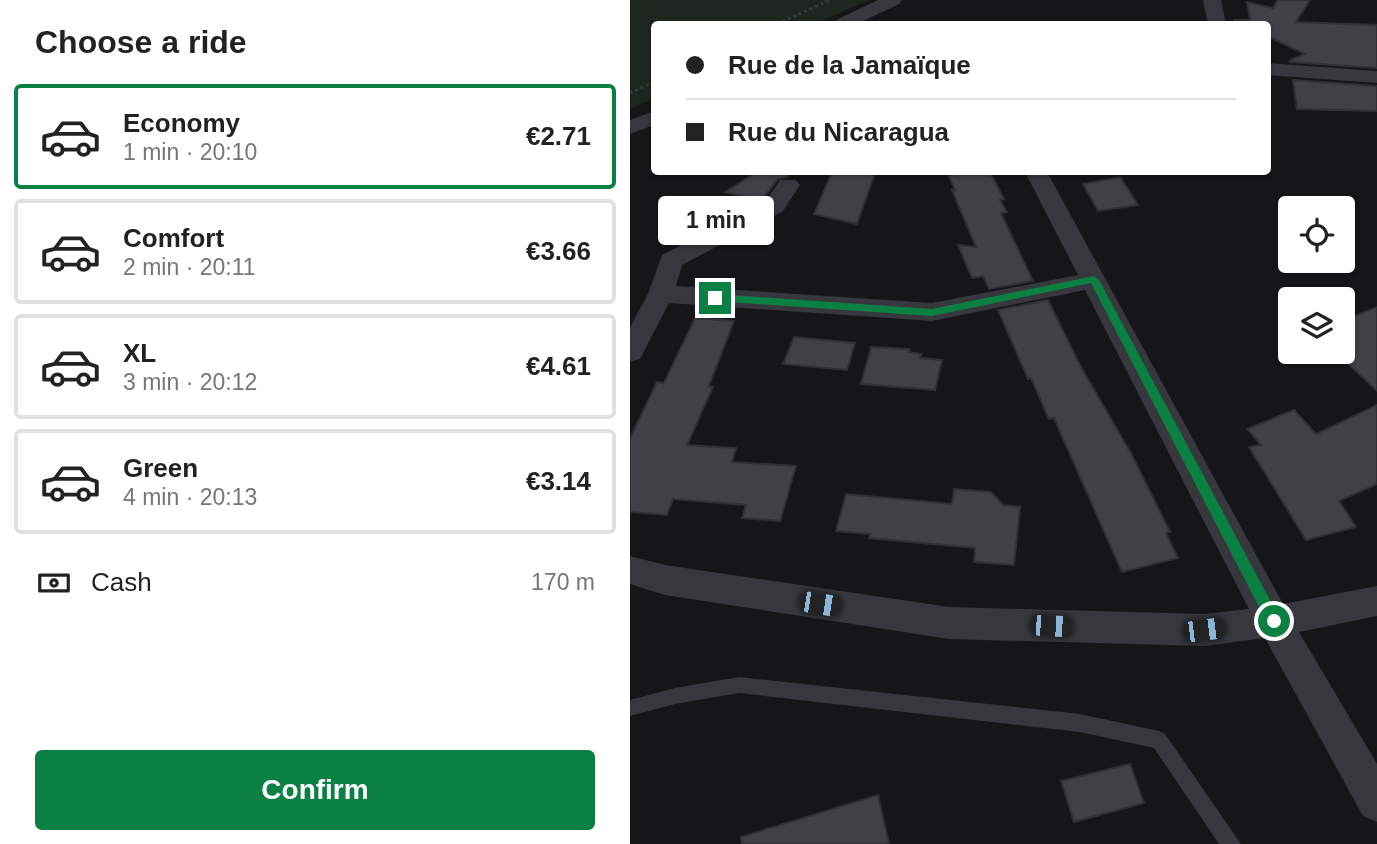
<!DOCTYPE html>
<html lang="en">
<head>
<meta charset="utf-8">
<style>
  :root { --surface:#fff; --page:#f6f6f6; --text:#222; --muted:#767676; --line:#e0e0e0; --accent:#0b8043 }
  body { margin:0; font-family:Arial,sans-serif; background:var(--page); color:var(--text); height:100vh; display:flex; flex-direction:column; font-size:26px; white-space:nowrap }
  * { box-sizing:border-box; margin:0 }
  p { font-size:23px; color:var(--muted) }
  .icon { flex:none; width:38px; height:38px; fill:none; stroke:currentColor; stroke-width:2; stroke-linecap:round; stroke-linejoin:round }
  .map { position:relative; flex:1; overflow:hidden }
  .sheet { display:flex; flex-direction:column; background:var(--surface); width:630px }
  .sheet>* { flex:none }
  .top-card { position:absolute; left:21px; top:21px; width:620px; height:154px; border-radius:7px; box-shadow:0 2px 5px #0004; display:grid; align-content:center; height:154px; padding:0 35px; background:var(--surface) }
  .buttons { position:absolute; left:648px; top:196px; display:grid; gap:14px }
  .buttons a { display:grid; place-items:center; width:77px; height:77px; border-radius:7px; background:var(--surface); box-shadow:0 2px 5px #0004; font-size:35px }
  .end { position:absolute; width:32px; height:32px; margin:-16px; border:9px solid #0b8043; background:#fff; box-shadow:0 0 0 4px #fff }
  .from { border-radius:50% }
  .bubble { position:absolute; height:49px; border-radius:7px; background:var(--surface); box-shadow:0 2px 5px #0004; font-size:23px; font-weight:800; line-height:49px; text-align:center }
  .car { position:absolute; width:21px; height:42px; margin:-21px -10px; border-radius:9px; box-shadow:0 0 5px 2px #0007; background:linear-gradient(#222 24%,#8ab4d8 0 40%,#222 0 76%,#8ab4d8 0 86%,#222 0) }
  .top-card b { display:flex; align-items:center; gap:24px; height:66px; font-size:26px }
  .top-card b+b { border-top:2px solid var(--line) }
  .top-card i { width:18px; height:18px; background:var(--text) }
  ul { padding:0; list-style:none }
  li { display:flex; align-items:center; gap:21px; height:105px; margin:0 14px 10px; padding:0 21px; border:4px solid var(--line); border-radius:7px }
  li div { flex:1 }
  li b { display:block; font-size:26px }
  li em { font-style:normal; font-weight:800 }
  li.active { border-color:var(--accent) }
  li>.icon { width:63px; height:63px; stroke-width:1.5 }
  h2 { padding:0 35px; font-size:32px; line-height:84px }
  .pay { display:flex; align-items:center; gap:18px; height:77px; padding:0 35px; font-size:26px }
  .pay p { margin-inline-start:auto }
  .button { display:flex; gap:14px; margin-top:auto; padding:14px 35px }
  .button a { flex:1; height:80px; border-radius:7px; background:var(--accent); color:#fff; font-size:28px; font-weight:800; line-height:80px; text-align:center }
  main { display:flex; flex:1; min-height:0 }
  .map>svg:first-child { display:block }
  .green { fill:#1e261f }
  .building { fill:#404145; stroke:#303034; stroke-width:2 }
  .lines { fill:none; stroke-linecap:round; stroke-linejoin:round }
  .path { stroke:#3d3f44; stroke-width:2.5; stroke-dasharray:2.5 3.5; stroke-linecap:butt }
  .service { fill:#37383d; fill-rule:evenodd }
  .minor { fill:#37383d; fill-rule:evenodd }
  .route { fill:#0b8043 }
</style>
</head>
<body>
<main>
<section class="sheet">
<h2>Choose a ride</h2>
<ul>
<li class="active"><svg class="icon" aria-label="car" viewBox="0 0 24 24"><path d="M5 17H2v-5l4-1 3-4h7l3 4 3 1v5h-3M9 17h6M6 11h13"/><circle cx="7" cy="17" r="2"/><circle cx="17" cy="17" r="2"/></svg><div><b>Economy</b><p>1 min · 20:10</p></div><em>€2.71</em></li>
<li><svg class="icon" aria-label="car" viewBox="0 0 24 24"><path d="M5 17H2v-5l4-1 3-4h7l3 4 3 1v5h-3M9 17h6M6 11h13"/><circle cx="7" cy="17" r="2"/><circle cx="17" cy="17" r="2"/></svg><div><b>Comfort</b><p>2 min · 20:11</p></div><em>€3.66</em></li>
<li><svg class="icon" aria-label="car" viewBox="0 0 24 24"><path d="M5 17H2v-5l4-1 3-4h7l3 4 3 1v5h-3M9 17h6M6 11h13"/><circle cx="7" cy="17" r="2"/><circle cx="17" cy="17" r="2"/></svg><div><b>XL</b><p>3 min · 20:12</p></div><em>€4.61</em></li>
<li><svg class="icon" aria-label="car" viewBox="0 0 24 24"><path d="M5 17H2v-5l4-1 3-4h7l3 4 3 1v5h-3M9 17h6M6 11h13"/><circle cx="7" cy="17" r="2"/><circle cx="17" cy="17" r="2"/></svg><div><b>Green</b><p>4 min · 20:13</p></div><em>€3.14</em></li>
</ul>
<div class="pay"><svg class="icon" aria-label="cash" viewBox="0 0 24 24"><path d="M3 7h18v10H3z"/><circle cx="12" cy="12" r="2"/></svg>Cash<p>170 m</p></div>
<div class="button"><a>Confirm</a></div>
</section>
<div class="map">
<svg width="747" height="844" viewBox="0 0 747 844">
  <rect width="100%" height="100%" fill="#161618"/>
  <!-- green -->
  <path class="green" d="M 0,0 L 239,0 L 185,24 L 24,24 L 24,98 L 0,109 Z"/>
  <!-- building -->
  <g class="building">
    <path d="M 648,0 L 680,0 L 666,22 L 747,25 L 747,68 L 660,62 L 660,60 L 675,54 L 637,36 L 637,24 L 613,24 L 603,20 L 620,20 L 617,2 L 643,8 Z"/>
    <path d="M 663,80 L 747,86 L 747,111 L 667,109 Z"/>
    <path d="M 157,172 L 158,177 L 148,179 L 131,201 L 95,192 L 125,173 Z"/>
    <path d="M 202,172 L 245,173 L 227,224 L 184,214 Z"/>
    <path d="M 317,172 L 360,172 L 374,199 L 370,200 L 377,212 L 371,213 L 403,281 L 359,289 L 353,276 L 342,278 L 328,245 L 346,247 L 322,190 L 325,190 Z"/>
    <path d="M 490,177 L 508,205 L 468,211 L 453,184 Z"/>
    <path d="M 418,300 L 451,367 L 502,455 L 540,532 L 536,533 L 548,558 L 492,572 L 424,418 L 419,419 L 401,378 L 398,379 L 368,310 Z"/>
    <path d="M 747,307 L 747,391 L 712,358 L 712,321 Z"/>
    <path d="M 65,318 L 104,321 L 79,386 L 83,387 L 57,445 L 106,448 L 102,462 L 166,466 L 150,521 L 112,518 L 116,505 L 43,499 L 37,515 L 0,512 L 0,438 L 27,382 L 34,383 Z"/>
    <path d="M 164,337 L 225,343 L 217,370 L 153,364 Z"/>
    <path d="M 241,347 L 280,349 L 279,352 L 291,354 L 290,358 L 312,360 L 305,390 L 231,384 Z"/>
    <path d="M 747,405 L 747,484 L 709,501 L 726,527 L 676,540 L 619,447 L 631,445 L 617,429 L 664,410 L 686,434 Z"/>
    <path d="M 324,489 L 361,492 L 373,505 L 390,507 L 384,565 L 344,562 L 345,548 L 239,538 L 240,534 L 206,531 L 216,494 L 322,504 Z"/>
    <path d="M 500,764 L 514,803 L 444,822 L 431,781 Z"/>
    <path d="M 248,795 L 259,844 L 112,844 L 111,837 Z"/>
  </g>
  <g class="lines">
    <!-- path -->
    <g class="path">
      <path d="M 147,24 L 200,0"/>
      <path d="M 0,93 L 24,82"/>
    </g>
    <!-- service -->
    <path class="service" d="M 109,677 L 450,714 L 529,731 L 535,734 L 611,844 L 589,844 L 524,748 L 450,732 L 109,693 L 45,704 L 0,716 L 0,700 L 45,688 Z"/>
    <!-- minor -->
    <g class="minor">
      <path d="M 248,0 L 272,0 L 269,4 L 227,24 L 204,24 L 206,20 Z"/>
      <path d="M 573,0 L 591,0 L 596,24 L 578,24 Z"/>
      <path d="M 637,63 L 747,71 L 747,83 L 637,75 Z"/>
      <path d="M 24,111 L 24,125 L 0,134 L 0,120 Z"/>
      <path d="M 395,172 L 417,172 L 653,604 L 747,586 L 747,616 L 669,632 L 747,764 L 747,822 L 733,816 L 635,638 L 574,646 L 319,639 L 35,595 L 0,584 L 0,556 L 35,565 L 319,607 L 574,614 L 619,609 L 455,290 L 302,321 L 39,303 L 10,359 L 0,362 L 0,327 L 18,294 L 32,255 L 136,201 L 150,180 L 166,180 L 170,185 L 153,211 L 52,265 L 46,286 L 302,303 L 448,275 Z"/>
    </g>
  </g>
  <!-- route -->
  <path class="route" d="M 464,276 L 469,280 L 649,617 L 649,626 L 639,626 L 461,283 L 302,316 L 85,301 L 80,298 L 85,294 L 302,309 Z"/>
</svg>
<div class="buttons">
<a><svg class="icon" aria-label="locate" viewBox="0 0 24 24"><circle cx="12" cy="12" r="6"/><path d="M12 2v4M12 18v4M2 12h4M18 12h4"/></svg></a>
<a><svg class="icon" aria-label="layers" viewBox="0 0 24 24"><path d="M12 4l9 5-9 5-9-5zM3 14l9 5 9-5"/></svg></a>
</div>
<i class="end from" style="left:644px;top:621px"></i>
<i class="end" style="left:85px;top:298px"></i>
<div class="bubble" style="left:28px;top:196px;width:116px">1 min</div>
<i class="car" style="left:190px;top:604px;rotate:99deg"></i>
<i class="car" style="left:421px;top:626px;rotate:92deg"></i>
<i class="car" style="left:574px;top:630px;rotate:83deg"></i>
<div class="top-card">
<b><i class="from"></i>Rue de la Jamaïque</b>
<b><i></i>Rue du Nicaragua</b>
</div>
</div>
</main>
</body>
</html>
